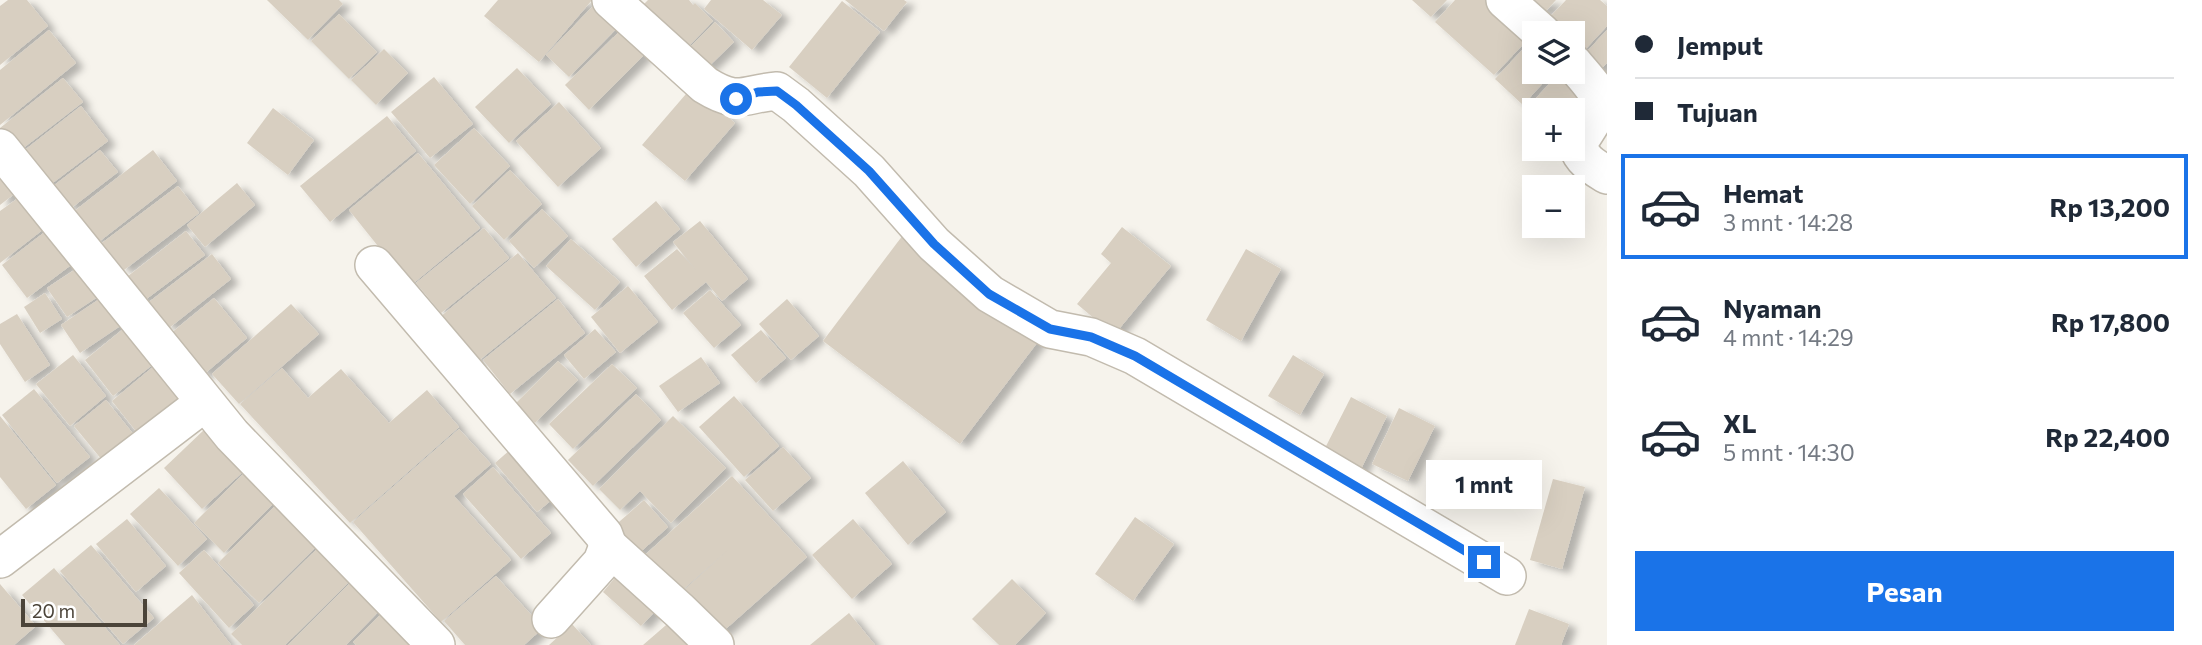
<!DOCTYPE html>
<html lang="id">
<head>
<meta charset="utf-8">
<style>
  :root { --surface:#fff; --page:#f6f6f7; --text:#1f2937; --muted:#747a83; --line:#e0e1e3; --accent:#1a73e8 }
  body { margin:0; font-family:Commissioner,sans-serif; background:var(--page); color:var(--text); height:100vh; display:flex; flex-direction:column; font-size:26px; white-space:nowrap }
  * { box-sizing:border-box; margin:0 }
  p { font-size:23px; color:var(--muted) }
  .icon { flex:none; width:38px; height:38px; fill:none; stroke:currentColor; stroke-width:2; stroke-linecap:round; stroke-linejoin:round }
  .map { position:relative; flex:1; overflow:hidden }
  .side { display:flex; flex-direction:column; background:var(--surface); width:595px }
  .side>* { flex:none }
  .hud { display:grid; align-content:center; height:154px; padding:0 28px; background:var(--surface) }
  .buttons { position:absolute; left:1522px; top:21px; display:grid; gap:14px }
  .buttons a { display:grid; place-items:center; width:63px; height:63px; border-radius:0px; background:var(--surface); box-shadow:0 7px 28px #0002; font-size:35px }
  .scale { position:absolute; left:21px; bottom:18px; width:126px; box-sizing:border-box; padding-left:7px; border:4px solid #4b4439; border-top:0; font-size:19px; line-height:24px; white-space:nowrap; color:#4b4439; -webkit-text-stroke:5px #fff; paint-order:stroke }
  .end { position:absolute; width:32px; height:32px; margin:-16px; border:9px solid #1a73e8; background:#fff; box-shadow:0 0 0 4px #fff }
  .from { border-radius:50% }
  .bubble { position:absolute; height:49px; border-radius:0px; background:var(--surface); box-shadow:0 7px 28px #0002; font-size:23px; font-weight:700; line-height:49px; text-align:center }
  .hud b { display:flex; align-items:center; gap:24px; height:66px; font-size:26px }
  .hud b+b { border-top:2px solid var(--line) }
  .hud i { width:18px; height:18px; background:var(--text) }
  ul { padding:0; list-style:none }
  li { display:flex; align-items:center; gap:21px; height:105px; margin:0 14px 10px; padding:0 14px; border:4px solid transparent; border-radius:0px }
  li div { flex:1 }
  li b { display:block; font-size:26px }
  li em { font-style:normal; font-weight:700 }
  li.selected { border-color:var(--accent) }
  li>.icon { width:63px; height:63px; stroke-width:1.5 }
  .button { display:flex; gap:14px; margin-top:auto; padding:14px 28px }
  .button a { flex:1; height:80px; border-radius:0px; background:var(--accent); color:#fff; font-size:28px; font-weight:700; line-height:80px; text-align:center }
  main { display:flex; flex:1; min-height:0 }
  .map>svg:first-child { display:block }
  .building { fill:#d8cfc1; filter:url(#shadow) }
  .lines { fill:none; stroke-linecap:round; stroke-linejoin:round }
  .minor-casing { stroke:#c2bbae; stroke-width:40 }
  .minor { stroke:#fff; stroke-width:37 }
  .route { stroke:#1a73e8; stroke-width:9 }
</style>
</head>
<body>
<main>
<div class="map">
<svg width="1607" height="645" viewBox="0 0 1607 645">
  <defs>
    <filter id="shadow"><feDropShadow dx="8" dy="4.5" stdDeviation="3.5" flood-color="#0004"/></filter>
  </defs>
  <rect width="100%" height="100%" fill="#f6f3ec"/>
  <!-- building -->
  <g class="building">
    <path d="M 8,0 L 27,0 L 48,26 L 0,65 L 0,6 Z"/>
    <path d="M 267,0 L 339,0 L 343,4 L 308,40 Z"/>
    <path d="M 498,0 L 592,0 L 539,62 L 484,16 Z"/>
    <path d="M 648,0 L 689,0 L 693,5 L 695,3 L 713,21 L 685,50 L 637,11 Z"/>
    <path d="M 711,0 L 763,0 L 782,15 L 752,50 L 704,9 Z"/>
    <path d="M 845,0 L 904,0 L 907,2 L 884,31 Z"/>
    <path d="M 1412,0 L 1447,0 L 1431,17 Z"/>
    <path d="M 1455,0 L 1497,0 L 1534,33 L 1494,75 L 1435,22 Z"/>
    <path d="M 1528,0 L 1556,0 L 1543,14 Z"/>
    <path d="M 1566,0 L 1600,0 L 1607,6 L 1607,26 L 1581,54 L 1573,47 L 1573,33 L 1559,33 L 1546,21 Z"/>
    <path d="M 842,1 L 880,32 L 827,98 L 789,67 Z"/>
    <path d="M 596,3 L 619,26 L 569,77 L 546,55 Z"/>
    <path d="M 339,14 L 377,52 L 349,79 L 311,41 Z"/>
    <path d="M 715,22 L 734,42 L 706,69 L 686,51 Z"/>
    <path d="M 622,29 L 646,53 L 589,110 L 565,85 Z"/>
    <path d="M 49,30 L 76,63 L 0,125 L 0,70 Z"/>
    <path d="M 1607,30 L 1607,63 L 1597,73 L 1581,58 Z"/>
    <path d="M 1535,36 L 1535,72 L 1553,72 L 1523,105 L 1495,79 Z"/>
    <path d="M 384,49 L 408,73 L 376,105 L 351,80 Z"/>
    <path d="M 517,68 L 551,104 L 509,143 L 475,107 Z"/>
    <path d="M 1560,72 L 1601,96 L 1573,127 L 1573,110 L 1535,110 L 1535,115 L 1527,108 Z"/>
    <path d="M 434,77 L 473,124 L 430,158 L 391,112 Z"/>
    <path d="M 63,78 L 83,102 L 18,152 L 0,128 Z"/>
    <path d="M 692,87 L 735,123 L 685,181 L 642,145 Z"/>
    <path d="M 559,102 L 601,148 L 558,187 L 516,141 Z"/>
    <path d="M 81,106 L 108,141 L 42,191 L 16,157 Z"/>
    <path d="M 273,108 L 314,140 L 288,175 L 247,143 Z"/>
    <path d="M 387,116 L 416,151 L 330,222 L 300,186 Z"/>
    <path d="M 474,128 L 510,166 L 470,204 L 434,165 Z"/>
    <path d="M 100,150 L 118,172 L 70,209 L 52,187 Z"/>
    <path d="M 153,150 L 177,181 L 96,244 L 72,213 Z"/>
    <path d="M 418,153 L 480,228 L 410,286 L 349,210 Z"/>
    <path d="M 0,169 L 18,191 L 0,205 Z"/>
    <path d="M 510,170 L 542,204 L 504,240 L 472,206 Z"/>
    <path d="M 237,183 L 255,205 L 205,247 L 187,225 Z"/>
    <path d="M 178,186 L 199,213 L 124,270 L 102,243 Z"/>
    <path d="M 21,196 L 45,228 L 0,263 L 0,211 Z"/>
    <path d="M 656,201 L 680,229 L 636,267 L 612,239 Z"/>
    <path d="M 542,209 L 568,236 L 534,268 L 509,241 Z"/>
    <path d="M 700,221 L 748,279 L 722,301 L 706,282 L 672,310 L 644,276 L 677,249 L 696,270 L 673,242 Z"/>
    <path d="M 1122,227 L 1171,266 L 1114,335 L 1077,304 L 1111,263 L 1101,254 Z"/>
    <path d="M 50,228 L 75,262 L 27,298 L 2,265 Z"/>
    <path d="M 484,228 L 509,258 L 441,313 L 416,283 Z"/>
    <path d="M 186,231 L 205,255 L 141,303 L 123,280 Z"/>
    <path d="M 903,235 L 1040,339 L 960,444 L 823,341 Z"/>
    <path d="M 571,239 L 620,282 L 595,310 L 546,266 Z"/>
    <path d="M 1246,249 L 1281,269 L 1241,341 L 1206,320 Z"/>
    <path d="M 518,253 L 556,298 L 477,362 L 440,317 Z"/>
    <path d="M 212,254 L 231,279 L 169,328 L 149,302 Z"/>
    <path d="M 82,265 L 102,294 L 67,317 L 47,288 Z"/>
    <path d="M 628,286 L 658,322 L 620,353 L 591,317 Z"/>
    <path d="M 710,290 L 741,325 L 714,348 L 683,313 Z"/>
    <path d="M 45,293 L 62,319 L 40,333 L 24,307 Z"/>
    <path d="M 107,294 L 126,322 L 80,353 L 61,325 Z"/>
    <path d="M 214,298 L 247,338 L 203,375 L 170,334 Z"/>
    <path d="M 558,299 L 585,333 L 510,394 L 483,360 Z"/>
    <path d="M 787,299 L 819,336 L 791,360 L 759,324 Z"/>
    <path d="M 291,304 L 319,334 L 239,404 L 212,374 Z"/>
    <path d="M 17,314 L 50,365 L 25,382 L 0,344 L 0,324 Z"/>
    <path d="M 127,326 L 156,362 L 113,396 L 85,360 Z"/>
    <path d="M 595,329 L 616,352 L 584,379 L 564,355 Z"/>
    <path d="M 761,330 L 786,358 L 756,383 L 731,355 Z"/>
    <path d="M 73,355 L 106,396 L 70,426 L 36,384 Z"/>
    <path d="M 1293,355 L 1324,374 L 1300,415 L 1268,396 Z"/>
    <path d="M 701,357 L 720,383 L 678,412 L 659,386 Z"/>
    <path d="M 558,361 L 578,380 L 535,423 L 516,403 Z"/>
    <path d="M 159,362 L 191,402 L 143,440 L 112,401 Z"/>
    <path d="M 612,364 L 637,388 L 573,449 L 549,424 Z"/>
    <path d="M 282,368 L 308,398 L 341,369 L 389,423 L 427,390 L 459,427 L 350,523 L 240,404 Z"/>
    <path d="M 34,389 L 90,457 L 57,483 L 2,415 Z"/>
    <path d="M 636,394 L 661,420 L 593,486 L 568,460 Z"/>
    <path d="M 734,396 L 779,446 L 744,477 L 699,427 Z"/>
    <path d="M 1351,397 L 1387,416 L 1358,475 L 1321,456 Z"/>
    <path d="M 106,400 L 138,440 L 107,466 L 74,426 Z"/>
    <path d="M 1399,408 L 1435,426 L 1408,481 L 1372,464 Z"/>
    <path d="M 0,416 L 56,485 L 26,509 L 0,477 Z"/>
    <path d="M 673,416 L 726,468 L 671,523 L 640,491 L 620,510 L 599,489 Z"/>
    <path d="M 206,428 L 245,470 L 202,509 L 164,468 Z"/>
    <path d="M 459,429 L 491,464 L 454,496 L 511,560 L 441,622 L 353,522 Z"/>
    <path d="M 517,444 L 560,493 L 537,512 L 495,463 Z"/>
    <path d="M 783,447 L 811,478 L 773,511 L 745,480 Z"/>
    <path d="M 903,461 L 946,512 L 908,545 L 865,493 Z"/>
    <path d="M 493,467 L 551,533 L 521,559 L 463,494 Z"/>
    <path d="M 247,470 L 277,500 L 224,553 L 194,523 Z"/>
    <path d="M 732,476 L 807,557 L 720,634 L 682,592 L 729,549 L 678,594 L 644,556 Z"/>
    <path d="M 1553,479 L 1585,487 L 1562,569 L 1530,560 Z"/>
    <path d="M 159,488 L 207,539 L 178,566 L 130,514 Z"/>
    <path d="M 644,500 L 668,527 L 636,556 L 611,529 Z"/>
    <path d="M 278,503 L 319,544 L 259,603 L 218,563 Z"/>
    <path d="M 1135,517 L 1174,544 L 1133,601 L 1095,574 Z"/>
    <path d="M 127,519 L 166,566 L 136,592 L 96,544 Z"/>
    <path d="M 853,519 L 892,564 L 852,599 L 812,555 Z"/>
    <path d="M 91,545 L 154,618 L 123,644 L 60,571 Z"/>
    <path d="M 320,546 L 353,578 L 285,645 L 242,645 L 231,634 Z"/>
    <path d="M 204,550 L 254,605 L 229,628 L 179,573 Z"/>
    <path d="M 54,568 L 120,645 L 65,645 L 22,595 Z"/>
    <path d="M 623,568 L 663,603 L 641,626 L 603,592 Z"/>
    <path d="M 496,576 L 543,628 L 524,645 L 465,645 L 444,621 Z"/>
    <path d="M 1012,579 L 1046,613 L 1015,645 L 999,645 L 972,619 Z"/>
    <path d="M 352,581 L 381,609 L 346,645 L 288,645 Z"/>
    <path d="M 0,584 L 36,626 L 14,645 L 0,645 Z"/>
    <path d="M 192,595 L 231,645 L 134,645 Z"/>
    <path d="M 1529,609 L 1569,624 L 1561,645 L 1515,645 Z"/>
    <path d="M 385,610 L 415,645 L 356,645 L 353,642 Z"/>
    <path d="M 849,613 L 875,645 L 810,645 Z"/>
    <path d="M 673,619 L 697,645 L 643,645 Z"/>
    <path d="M 572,624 L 591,645 L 549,645 Z"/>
  </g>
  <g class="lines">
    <defs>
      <g id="minor">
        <path d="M 611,0 L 705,85 C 739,106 742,94 777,91 L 796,105 L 869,171 L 934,244 L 990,294 L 1050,329 L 1091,337 L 1135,356 L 1507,576"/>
        <path d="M 1505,0 L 1542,33"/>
        <path d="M 1573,63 C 1607,102 1607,99 1577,145 C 1582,161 1594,167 1607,175"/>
        <path d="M 0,148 L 232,435 L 436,645"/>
        <path d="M 374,265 L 604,535 L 608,546 L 602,562 L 551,619"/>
        <path d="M 608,546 L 680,611 L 715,645"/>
        <path d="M 0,559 L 204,403"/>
      </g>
    </defs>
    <!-- minor casing -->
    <use href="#minor" class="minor-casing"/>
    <!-- minor -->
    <use href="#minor" class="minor"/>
  </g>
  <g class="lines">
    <!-- route -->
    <path class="route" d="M 736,99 L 758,92 L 777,91 L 796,105 L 869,171 L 934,244 L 989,294 L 1050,329 L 1091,337 L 1135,356 L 1484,562"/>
  </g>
</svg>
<div class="buttons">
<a><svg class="icon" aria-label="layers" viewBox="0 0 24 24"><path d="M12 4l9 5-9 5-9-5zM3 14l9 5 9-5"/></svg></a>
<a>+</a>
<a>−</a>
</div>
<div class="scale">20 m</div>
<i class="end from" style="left:736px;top:99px"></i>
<i class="end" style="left:1484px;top:562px"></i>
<div class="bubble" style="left:1426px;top:460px;width:116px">1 mnt</div>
</div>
<section class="side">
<div class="hud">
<b><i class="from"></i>Jemput</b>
<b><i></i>Tujuan</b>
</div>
<ul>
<li class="selected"><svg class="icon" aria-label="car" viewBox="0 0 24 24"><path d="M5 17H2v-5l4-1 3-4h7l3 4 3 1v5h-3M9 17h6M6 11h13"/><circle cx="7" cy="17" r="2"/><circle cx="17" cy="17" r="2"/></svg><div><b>Hemat</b><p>3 mnt · 14:28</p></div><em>Rp 13,200</em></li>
<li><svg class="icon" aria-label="car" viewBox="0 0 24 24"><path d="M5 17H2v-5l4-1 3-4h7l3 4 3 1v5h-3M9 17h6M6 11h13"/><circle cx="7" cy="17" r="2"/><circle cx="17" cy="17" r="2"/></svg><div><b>Nyaman</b><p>4 mnt · 14:29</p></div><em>Rp 17,800</em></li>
<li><svg class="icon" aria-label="car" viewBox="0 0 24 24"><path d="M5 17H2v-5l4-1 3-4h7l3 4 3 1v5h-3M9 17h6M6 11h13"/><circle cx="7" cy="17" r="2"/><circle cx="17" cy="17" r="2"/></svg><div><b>XL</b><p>5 mnt · 14:30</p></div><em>Rp 22,400</em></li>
</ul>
<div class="button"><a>Pesan</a></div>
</section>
</main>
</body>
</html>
